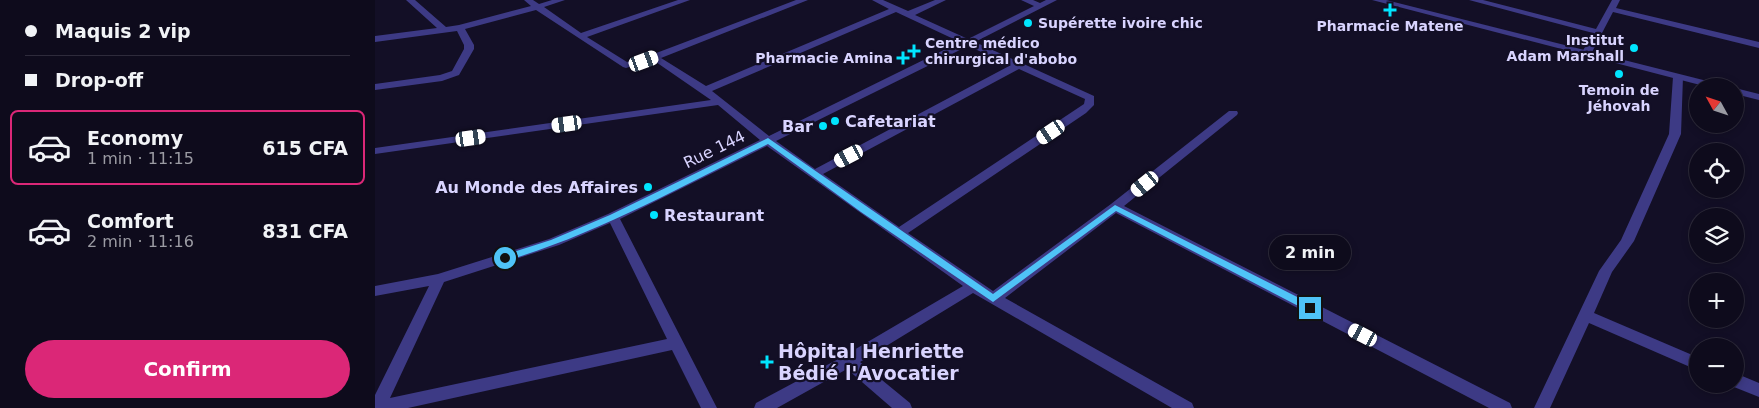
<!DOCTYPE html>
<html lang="en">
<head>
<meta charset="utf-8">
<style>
  :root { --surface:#0e0b1c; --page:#1c1929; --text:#f1f3f6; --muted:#9b9ba3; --line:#2e2b3b; --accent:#db2777 }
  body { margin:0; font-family:"DejaVu Sans",sans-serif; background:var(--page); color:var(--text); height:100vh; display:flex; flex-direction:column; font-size:19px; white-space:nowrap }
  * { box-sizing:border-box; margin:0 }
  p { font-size:16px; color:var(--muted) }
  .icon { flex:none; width:28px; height:28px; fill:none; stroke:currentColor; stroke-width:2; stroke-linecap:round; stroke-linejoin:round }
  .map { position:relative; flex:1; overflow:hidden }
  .side { display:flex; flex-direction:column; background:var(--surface); width:375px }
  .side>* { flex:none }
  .top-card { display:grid; align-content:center; height:110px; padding:0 25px; background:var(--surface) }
  .needle { width:32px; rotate:310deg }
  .controls { position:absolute; left:1314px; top:78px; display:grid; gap:10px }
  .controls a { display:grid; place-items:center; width:55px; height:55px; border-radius:50%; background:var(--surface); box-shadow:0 2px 8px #0003,0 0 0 1px var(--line); font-size:25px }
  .end { position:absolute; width:22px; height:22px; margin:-11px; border:6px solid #4fc3f7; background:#111; box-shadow:0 0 0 2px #111 }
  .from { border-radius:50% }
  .bubble { position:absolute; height:35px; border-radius:18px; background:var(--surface); box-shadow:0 2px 8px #0003,0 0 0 1px var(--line); font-size:16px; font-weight:700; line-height:35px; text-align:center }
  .car { position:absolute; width:15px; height:30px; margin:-15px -8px; border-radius:6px; box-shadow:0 0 4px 1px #0007; background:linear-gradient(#fff 24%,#345 0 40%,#fff 0 76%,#345 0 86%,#fff 0) }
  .top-card b { display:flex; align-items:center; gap:18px; height:48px; font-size:19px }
  .top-card b+b { border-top:1px solid var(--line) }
  .top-card i { width:12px; height:12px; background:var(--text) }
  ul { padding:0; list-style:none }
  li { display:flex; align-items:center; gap:15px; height:75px; margin:0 10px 8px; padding:0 15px; border:2px solid transparent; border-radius:8px }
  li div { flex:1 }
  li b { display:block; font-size:19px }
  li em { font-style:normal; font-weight:700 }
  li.current { border-color:var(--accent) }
  li>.icon { width:45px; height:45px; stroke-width:1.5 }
  .cta { display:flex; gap:10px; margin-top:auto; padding:10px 25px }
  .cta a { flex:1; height:58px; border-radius:30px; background:var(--accent); color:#fff; font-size:20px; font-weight:700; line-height:58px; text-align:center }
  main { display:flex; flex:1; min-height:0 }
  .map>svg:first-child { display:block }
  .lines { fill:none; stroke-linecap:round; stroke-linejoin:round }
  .minor { fill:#3d3a85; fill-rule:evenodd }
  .tertiary { fill:#3d3a85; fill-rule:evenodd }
  .route { fill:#4fc3f7 }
  .poi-dot { fill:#00e5ff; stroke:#130f26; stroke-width:2 }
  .labels { text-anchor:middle; stroke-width:4.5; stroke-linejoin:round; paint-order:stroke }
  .far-poi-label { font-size:14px; font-weight:bold; fill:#d9d4ff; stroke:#130f26; text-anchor:start }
  .poi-label { font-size:16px; font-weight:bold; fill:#d9d4ff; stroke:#130f26; text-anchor:start }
  .street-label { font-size:16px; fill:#d9d4ff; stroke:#130f26 }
  .near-poi-label { font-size:19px; font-weight:bold; fill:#d9d4ff; stroke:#130f26; text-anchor:start }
</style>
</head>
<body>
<main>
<section class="side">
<div class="top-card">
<b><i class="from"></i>Maquis 2 vip</b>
<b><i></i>Drop-off</b>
</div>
<ul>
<li class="current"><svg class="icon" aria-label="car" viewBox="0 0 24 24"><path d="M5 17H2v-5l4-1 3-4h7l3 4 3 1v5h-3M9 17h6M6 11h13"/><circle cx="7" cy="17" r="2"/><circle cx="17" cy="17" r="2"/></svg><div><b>Economy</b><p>1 min · 11:15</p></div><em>615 CFA</em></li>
<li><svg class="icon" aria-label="car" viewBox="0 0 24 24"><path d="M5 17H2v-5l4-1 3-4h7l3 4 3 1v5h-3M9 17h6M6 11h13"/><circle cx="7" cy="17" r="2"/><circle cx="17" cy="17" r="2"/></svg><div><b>Comfort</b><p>2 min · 11:16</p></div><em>831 CFA</em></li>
</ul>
<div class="cta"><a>Confirm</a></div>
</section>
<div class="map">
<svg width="1384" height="408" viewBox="0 0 1384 408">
  <rect width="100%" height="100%" fill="#130f26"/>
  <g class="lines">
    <!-- minor -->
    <g class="minor">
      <path d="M 31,0 L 40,0 L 71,27 L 84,25 L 156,6 L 149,0 L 158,0 L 164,4 L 177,0 L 190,0 L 169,7 L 206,33 L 303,0 L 315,0 L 212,37 L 252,62 L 276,55 L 421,0 L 433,0 L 286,58 L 331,86 L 514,9 L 497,0 L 508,0 L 533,11 L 560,0 L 571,0 L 540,15 L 593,39 L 659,6 L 646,0 L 658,0 L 665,3 L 671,0 L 682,0 L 600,42 L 719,96 L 719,105 L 711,113 L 533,233 L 618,291 L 736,204 L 854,111 L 862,111 L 863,113 L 862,115 L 749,206 L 1135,403 L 1137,408 L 1114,408 L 741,213 L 630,298 L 817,403 L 819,408 L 797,408 L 598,293 L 485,362 L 535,403 L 537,408 L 517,408 L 472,369 L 402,408 L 379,408 L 381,403 L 467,357 L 588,286 L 392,146 L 245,219 L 342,408 L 326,408 L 297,350 L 33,408 L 0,408 L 0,395 L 54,286 L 0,296 L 0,286 L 63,274 L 174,239 L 233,214 L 385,140 L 343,105 L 0,154 L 0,148 L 336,100 L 278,60 L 251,68 L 248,67 L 161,10 L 90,29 L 99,45 L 99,49 L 84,75 L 67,81 L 0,90 L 0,84 L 65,75 L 77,71 L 89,49 L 89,45 L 82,31 L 0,42 L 0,36 L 62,28 ZM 521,12 L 585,42 L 394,136 L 337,91 ZM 593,46 L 636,65 L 440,169 L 401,141 ZM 644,69 L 710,99 L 709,104 L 524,227 L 448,174 ZM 235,223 L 292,339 L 15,398 L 69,282 L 184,245 Z"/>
      <path d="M 1094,0 L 1108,0 L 1221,29 L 1237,0 L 1245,0 L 1241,8 L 1384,42 L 1384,48 L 1238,12 L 1216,54 L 1211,57 L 1206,54 L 1218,33 Z"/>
      <path d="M 1303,74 L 1308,77 L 1306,134 L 1259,241 L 1237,272 L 1219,313 L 1322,357 L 1322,370 L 1214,323 L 1175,408 L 1159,408 L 1224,271 L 1246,240 L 1294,134 L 1298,77 Z"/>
      <path d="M 1360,373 L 1384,383 L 1384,397 L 1354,385 L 1360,384 Z"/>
    </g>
    <!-- tertiary -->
    <g class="tertiary">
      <path d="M 997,0 L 1011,0 L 1344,84 L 1345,86 L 1329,86 Z"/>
      <path d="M 1360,88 L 1384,94 L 1384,100 L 1360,94 Z"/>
    </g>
  </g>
  <!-- route -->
  <path class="route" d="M 393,138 L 618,294 L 740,205 L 938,305 L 939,308 L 938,310 L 931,310 L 741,211 L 618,302 L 486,212 L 393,144 C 307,186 222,234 130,261 L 125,258 L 126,256 L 176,240 L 235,215 Z"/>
  <!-- markers -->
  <g class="poi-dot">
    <path d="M1012.5 2.5h5v5h5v5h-5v5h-5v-5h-5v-5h5z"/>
    <circle cx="653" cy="23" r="5"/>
    <circle cx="1259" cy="48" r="5"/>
    <path d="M536.5 43.5h5v5h5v5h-5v5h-5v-5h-5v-5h5z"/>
    <path d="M525.5 50.5h5v5h5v5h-5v5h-5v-5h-5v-5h5z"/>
    <circle cx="1244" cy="74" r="5"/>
    <circle cx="460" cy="121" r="5"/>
    <circle cx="448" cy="126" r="5"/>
    <circle cx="273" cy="187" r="5"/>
    <circle cx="279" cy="215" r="5"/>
    <path d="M389.5 354.5h5v5h5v5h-5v5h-5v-5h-5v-5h5z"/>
  </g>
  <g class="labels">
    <!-- far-poi labels -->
    <g class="far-poi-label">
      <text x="663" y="28">Supérette ivoire chic</text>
      <text x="1015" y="31" text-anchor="middle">Pharmacie Matene</text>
      <text x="1249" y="45" text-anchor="end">Institut<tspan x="1249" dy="16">Adam Marshall</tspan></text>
      <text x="550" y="48">Centre médico<tspan x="550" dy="16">chirurgical d'abobo</tspan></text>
      <text x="518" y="63" text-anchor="end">Pharmacie Amina</text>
      <text x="1244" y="95" text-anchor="middle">Temoin de<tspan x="1244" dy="16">Jéhovah</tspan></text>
    </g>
    <!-- poi labels -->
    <g class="poi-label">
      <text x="470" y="127">Cafetariat</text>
      <text x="438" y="132" text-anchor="end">Bar</text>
      <text x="263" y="193" text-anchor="end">Au Monde des Affaires</text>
      <text x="289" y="221">Restaurant</text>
    </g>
    <!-- street labels -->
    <g class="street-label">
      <text transform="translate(339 149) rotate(-26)" y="6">Rue 144</text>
    </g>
    <!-- near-poi labels -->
    <g class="near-poi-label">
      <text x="403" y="358">Hôpital Henriette<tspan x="403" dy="22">Bédié l'Avocatier</tspan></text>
    </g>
  </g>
</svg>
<div class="controls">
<a><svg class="needle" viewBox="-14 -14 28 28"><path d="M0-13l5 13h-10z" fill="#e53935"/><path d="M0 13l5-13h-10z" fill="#9b9ba3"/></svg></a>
<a><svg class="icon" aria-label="locate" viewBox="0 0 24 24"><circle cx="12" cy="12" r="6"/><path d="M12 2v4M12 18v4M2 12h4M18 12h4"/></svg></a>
<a><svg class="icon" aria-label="layers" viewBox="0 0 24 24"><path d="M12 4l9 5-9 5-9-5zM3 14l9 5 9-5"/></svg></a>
<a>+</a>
<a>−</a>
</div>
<i class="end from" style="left:130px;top:258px"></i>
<i class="end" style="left:935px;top:308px"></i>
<div class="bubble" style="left:894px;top:235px;width:82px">2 min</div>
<i class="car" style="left:269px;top:61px;rotate:70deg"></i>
<i class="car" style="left:192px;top:124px;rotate:262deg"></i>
<i class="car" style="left:676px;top:132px;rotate:236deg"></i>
<i class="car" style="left:96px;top:138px;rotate:82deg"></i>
<i class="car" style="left:474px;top:156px;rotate:242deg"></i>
<i class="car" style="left:770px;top:184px;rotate:231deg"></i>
<i class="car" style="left:988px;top:335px;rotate:297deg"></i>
</div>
</main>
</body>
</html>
